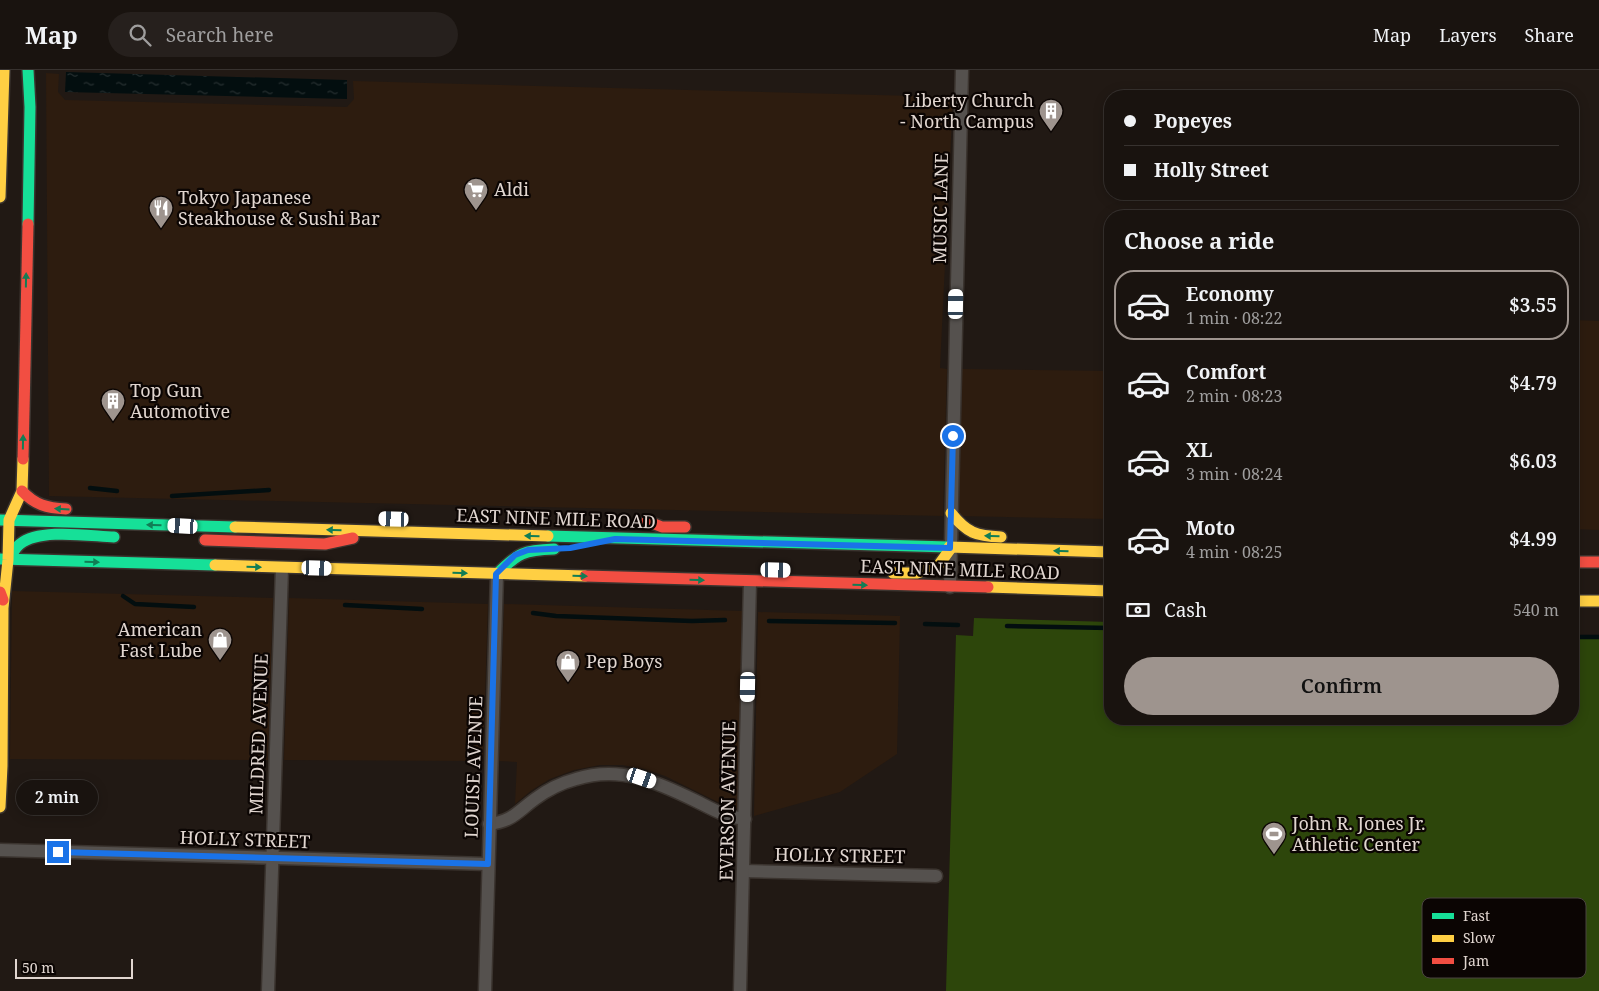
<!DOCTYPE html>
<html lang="en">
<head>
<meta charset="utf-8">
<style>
  :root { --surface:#19130f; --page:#26201d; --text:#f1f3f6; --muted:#9f9e9e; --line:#37322f; --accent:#9e948e }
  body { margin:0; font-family:"Noto Serif",serif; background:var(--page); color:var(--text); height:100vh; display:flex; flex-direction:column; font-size:19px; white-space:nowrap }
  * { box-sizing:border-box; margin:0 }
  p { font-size:16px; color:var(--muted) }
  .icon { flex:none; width:28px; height:28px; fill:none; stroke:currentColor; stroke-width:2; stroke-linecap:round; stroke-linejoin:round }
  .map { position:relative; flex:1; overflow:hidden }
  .panel { position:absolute; left:1104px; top:140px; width:475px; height:515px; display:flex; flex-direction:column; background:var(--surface); border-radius:20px; box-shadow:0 2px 12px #0003,0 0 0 1px var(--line) }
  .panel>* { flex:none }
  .top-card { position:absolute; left:1104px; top:20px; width:475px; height:110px; border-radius:20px; box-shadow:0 2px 12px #0003,0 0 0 1px var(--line); display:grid; align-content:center; height:110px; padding:0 20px; background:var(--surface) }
  .scale { position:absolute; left:15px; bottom:12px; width:118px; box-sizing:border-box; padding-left:5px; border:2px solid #e1d6d0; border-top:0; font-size:14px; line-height:18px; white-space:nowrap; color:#e1d6d0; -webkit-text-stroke:4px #0b0503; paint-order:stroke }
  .end { position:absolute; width:22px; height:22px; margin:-11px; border:6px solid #1a73e8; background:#fff; box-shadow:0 0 0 2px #fff }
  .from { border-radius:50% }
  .bubble { position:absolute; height:35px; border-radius:18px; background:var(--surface); box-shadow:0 2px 12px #0003,0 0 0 1px var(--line); font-size:16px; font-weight:600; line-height:35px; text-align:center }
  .car { position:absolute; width:15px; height:30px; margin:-15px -8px; border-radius:6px; box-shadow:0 0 4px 1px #0007; background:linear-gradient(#fff 24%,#345 0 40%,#fff 0 76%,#345 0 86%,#fff 0) }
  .top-card b { display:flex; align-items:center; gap:18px; height:48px; font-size:19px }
  .top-card b+b { border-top:1px solid var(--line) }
  .top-card i { width:12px; height:12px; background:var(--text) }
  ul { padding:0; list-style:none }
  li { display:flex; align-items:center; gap:15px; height:70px; margin:0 10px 8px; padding:0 10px; border:2px solid transparent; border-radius:20px }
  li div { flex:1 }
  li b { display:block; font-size:19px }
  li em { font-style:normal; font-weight:600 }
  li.current { border-color:var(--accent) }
  li>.icon { width:45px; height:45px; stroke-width:1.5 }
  h2 { padding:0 20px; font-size:22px; line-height:60px }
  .pay { display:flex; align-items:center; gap:12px; height:55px; padding:0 20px; font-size:19px }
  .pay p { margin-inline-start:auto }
  .button { display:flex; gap:10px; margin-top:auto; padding:10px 20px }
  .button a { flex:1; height:58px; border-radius:30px; background:var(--accent); color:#111; font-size:20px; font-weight:600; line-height:58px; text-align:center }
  header { display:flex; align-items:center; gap:30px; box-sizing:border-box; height:70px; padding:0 25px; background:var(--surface); border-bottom:1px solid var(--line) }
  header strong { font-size:24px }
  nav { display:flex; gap:28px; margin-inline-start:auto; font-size:18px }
  .search { width:350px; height:45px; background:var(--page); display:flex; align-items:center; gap:12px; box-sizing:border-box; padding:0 18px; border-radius:28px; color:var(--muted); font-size:19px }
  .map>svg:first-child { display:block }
  .built { fill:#2d1c0f }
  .park { fill:#2d460b }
  .water { fill:url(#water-ripples) }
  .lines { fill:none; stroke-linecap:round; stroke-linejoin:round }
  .stream { stroke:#030e0f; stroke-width:4.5 }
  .street-casing { stroke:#3b342f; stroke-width:15 }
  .fast-casing { stroke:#3b342f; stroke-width:14 }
  .slow-casing { stroke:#3b342f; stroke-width:14 }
  .jam-casing { stroke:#3b342f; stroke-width:14 }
  .street { stroke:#55514e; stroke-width:12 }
  .fast { stroke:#16e098; stroke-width:11 }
  .slow { stroke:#ffcf43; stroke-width:11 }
  .jam { stroke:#f24e42; stroke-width:11 }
  .oneway { fill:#117d55 }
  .route { stroke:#1a73e8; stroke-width:6 }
  .labels { text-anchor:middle; stroke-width:4.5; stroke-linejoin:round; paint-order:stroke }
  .poi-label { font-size:18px; fill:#e1d6d0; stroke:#0b0503; text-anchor:start }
  .street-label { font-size:18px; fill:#e1d6d0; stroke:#0b0503 }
  .key { fill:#0b0503; stroke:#4b4440; stroke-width:1 }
  .key-label { font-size:14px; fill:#e1d6d0 }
</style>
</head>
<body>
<header>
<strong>Map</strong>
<div class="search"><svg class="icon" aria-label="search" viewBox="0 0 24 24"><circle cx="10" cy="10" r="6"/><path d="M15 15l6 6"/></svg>Search here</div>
<nav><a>Map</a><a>Layers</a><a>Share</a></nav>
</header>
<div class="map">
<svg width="1599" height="921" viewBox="0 0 1599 921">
  <defs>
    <pattern id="water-ripples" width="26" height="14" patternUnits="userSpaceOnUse" patternTransform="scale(1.25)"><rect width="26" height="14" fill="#030e0f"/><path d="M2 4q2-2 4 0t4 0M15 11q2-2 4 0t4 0" fill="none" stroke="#273031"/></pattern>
  </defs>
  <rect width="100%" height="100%" fill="#211914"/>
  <!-- built -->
  <g class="built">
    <path d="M 46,3 L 59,4 L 58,22 L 65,30 L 347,37 L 354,29 L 353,11 L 953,27 L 940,298 L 947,299 L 943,446 L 49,426 Z"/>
    <path d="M 1573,250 L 1599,251 L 1599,460 L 1573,459 Z"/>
    <path d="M 962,299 L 1110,301 L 1110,449 L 959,446 Z"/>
    <path d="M 12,521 L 273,528 L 268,690 L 10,689 Z"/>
    <path d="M 289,528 L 488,534 L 483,691 L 284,690 Z"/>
    <path d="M 504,534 L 742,541 L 738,739 L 730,738 L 665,706 L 644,699 L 622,695 L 600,695 L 574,700 L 550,709 L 532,720 L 515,734 L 517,692 L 499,691 Z"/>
    <path d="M 758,542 L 900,546 L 897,684 L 840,722 L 754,746 Z"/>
  </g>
  <!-- park -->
  <path class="park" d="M 974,548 L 1110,552 L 1110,649 L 1572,649 L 1573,565 L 1599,565 L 1599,921 L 946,921 L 956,565 L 973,566 Z"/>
  <!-- water -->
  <path class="water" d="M 66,2 L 347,10 L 347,29 L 65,22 Z"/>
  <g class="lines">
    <!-- stream -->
    <g class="stream">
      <path d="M 90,418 L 117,421"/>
      <path d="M 172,426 L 269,420"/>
      <path d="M 123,526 L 135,534 L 194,537"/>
      <path d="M 345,535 L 422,539"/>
      <path d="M 533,543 L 556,546 L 692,551 L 725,550"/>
      <path d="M 769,551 L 895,553"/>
      <path d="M 925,554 L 958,555"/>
      <path d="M 1007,556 L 1110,558"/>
      <path d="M 1572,567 L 1599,567"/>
    </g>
    <defs>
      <g id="street">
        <path d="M 950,517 L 962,0"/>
        <path d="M 489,754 C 513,751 517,742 535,729 C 547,720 561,713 576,709 C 620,695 657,712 696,731 C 714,740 725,747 745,749"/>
        <path d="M 0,780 L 488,794"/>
        <path d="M 744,801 L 936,806"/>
        <path d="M 268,921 L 282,498"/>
        <path d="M 485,921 L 497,504"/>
        <path d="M 740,921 L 750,512"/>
      </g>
      <g id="fast">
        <path d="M 28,154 L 30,37 L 28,0"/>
        <path d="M 0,450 L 235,457"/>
        <path d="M 548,466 L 949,477"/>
        <path d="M 0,489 L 215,495"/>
        <path d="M 8,490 C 12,485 15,478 20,474 C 40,458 89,466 114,467"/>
        <path d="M 497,504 C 518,483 524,480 554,479"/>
      </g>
      <g id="slow">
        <path d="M 0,127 L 4,0"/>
        <path d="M 951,443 C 967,463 976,466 1001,467"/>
        <path d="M 235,457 L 548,466"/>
        <path d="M 949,477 L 1110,482"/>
        <path d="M 215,495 L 585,506"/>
        <path d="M 893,503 L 917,503 L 938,496 L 951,478"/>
        <path d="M 988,517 L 1110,521"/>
        <path d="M 1572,531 L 1599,531"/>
        <path d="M 0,737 L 2,696 L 3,538 L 8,490 L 9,450 L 22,421 L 23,389"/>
      </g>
      <g id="jam">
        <path d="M 23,389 L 28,154"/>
        <path d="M 22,421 C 35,435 47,438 66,439"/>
        <path d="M 647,451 L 662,457 L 685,457"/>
        <path d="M 205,470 L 325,474 L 353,468"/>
        <path d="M 1572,492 L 1599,492"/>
        <path d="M 585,506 L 988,517"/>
        <path d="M 0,522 L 3,530"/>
      </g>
    </defs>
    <!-- street casing -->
    <use href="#street" class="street-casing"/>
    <!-- fast casing -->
    <use href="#fast" class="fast-casing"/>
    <!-- slow casing -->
    <use href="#slow" class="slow-casing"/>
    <!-- jam casing -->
    <use href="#jam" class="jam-casing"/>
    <!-- street -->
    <use href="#street" class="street"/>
    <!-- fast -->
    <use href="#fast" class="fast"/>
    <!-- slow -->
    <use href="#slow" class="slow"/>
    <!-- jam -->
    <use href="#jam" class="jam"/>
  </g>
  <!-- one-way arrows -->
  <defs><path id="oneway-solid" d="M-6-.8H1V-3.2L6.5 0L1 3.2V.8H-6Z" transform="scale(1.25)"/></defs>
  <g class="oneway">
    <use href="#oneway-solid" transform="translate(26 210) rotate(-89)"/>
    <use href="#oneway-solid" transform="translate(23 372) rotate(-89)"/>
    <use href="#oneway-solid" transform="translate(62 439) rotate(-177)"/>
    <use href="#oneway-solid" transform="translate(154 455) rotate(-178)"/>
    <use href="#oneway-solid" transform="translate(334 460) rotate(-178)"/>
    <use href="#oneway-solid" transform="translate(532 466) rotate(-178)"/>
    <use href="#oneway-solid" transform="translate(992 466) rotate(-178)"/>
    <use href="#oneway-solid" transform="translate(1061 481) rotate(-178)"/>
    <use href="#oneway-solid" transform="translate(92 492) rotate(2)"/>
    <use href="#oneway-solid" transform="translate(254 497) rotate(2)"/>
    <use href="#oneway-solid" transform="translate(460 503) rotate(2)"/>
    <use href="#oneway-solid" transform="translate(580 506) rotate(2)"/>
    <use href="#oneway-solid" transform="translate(697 510) rotate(2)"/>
    <use href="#oneway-solid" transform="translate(860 515) rotate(2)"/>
  </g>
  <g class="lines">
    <!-- route -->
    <path class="route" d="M 58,782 L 488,794 L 496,504 L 515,485 L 528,480 L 570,478 L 615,469 L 950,478 L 953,366"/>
  </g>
  <!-- icons -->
  <defs>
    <symbol id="building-pin" viewBox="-11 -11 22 30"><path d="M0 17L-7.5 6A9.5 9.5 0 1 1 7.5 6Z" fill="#9e948e" stroke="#0b0503"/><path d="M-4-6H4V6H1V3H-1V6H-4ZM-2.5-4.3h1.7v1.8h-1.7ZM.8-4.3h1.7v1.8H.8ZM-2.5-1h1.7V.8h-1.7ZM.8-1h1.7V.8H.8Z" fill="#fff"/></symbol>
    <symbol id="supermarket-pin" viewBox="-11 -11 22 30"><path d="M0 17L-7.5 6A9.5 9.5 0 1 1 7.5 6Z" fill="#9e948e" stroke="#0b0503"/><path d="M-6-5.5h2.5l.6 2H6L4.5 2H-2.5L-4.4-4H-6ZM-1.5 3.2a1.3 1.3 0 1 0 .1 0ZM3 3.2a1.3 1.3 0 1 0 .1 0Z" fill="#fff"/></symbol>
    <symbol id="restaurant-pin" viewBox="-11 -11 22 30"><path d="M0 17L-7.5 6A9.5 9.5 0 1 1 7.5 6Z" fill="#9e948e" stroke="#0b0503"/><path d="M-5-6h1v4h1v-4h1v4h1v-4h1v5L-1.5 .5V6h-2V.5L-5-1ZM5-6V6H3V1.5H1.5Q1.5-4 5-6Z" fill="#fff"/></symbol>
    <symbol id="shop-pin" viewBox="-11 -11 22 30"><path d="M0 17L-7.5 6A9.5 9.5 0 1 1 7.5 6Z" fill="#9e948e" stroke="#0b0503"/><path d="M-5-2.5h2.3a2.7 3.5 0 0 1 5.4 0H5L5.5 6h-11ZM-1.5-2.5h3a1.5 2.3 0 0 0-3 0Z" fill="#fff"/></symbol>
    <symbol id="stadium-pin" viewBox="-11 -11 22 30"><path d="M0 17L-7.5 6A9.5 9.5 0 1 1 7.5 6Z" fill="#9e948e" stroke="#0b0503"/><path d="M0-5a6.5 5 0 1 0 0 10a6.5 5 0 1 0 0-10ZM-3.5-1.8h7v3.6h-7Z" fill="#fff"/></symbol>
  </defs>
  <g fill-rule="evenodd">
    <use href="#building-pin" x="1037" y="27" width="28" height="38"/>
    <use href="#supermarket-pin" x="462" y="106" width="28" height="38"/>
    <use href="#restaurant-pin" x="147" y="124" width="28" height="38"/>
    <use href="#building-pin" x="99" y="317" width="28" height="38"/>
    <use href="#shop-pin" x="206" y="556" width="28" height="38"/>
    <use href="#shop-pin" x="554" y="578" width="28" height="38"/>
    <use href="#stadium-pin" x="1260" y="750" width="28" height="38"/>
  </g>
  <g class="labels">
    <!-- poi labels -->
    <g class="poi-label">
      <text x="1034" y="37" text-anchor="end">Liberty Church<tspan x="1034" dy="21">- North Campus</tspan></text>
      <text x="494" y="126">Aldi</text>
      <text x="178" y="134">Tokyo Japanese<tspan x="178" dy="21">Steakhouse &amp; Sushi Bar</tspan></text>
      <text x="130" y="327">Top Gun<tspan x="130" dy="21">Automotive</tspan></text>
      <text x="202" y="566" text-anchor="end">American<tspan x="202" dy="21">Fast Lube</tspan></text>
      <text x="586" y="598">Pep Boys</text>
      <text x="1292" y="760">John R. Jones Jr.<tspan x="1292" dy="21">Athletic Center</tspan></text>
    </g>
    <!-- street labels -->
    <g class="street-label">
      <text transform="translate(941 138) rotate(-89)" y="6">MUSIC LANE</text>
      <text transform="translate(556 449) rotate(2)" y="6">EAST NINE MILE ROAD</text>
      <text transform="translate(960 500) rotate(2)" y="6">EAST NINE MILE ROAD</text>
      <text transform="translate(259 664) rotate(-88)" y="6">MILDRED AVENUE</text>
      <text transform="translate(474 697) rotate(-88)" y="6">LOUISE AVENUE</text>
      <text transform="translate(728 731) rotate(-89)" y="6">EVERSON AVENUE</text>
      <text transform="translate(245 770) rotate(2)" y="6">HOLLY STREET</text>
      <text transform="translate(840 786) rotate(1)" y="6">HOLLY STREET</text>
    </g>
  </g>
  <!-- legend -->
  <rect x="1422" y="828" width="164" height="80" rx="8" class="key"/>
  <rect x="1432" y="843" width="22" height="6" fill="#16e098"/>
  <rect x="1432" y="865" width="22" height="7" fill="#ffcf43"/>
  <rect x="1432" y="888" width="22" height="6" fill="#f24e42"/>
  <g class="key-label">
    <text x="1463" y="851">Fast</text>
    <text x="1463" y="873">Slow</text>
    <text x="1463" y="896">Jam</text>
  </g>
</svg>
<div class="scale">50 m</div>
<i class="end from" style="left:953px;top:366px"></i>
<i class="end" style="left:58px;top:782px"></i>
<div class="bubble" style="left:16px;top:710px;width:82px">2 min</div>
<i class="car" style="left:956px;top:234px;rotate:1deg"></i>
<i class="car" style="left:394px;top:449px;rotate:272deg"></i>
<i class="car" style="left:183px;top:456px;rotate:273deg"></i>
<i class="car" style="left:317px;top:498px;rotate:92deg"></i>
<i class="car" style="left:776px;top:500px;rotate:91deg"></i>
<i class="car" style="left:748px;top:617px;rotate:181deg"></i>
<i class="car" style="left:642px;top:708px;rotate:109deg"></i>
<div class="top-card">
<b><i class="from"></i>Popeyes</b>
<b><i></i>Holly Street</b>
</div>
<section class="panel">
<h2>Choose a ride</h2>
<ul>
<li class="current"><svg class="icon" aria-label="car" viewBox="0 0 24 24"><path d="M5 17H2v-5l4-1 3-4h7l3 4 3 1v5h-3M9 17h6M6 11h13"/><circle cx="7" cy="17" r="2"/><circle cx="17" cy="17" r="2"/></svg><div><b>Economy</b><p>1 min · 08:22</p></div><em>$3.55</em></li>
<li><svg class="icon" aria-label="car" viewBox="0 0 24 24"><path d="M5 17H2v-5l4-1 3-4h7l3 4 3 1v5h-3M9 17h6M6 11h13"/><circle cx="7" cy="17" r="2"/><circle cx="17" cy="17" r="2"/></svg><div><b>Comfort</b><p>2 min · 08:23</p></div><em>$4.79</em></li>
<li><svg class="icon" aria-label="car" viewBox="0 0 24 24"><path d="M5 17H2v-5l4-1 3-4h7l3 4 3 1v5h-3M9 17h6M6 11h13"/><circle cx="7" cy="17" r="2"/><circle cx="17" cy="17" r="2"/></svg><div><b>XL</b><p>3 min · 08:24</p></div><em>$6.03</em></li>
<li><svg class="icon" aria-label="car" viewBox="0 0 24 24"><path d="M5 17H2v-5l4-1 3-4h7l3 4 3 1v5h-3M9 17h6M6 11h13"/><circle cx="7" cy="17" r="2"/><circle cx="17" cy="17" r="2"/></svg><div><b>Moto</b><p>4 min · 08:25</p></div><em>$4.99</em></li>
</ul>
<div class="pay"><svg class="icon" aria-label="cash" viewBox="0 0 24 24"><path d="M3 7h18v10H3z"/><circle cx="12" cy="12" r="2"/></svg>Cash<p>540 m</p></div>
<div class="button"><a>Confirm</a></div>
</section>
</div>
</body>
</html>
